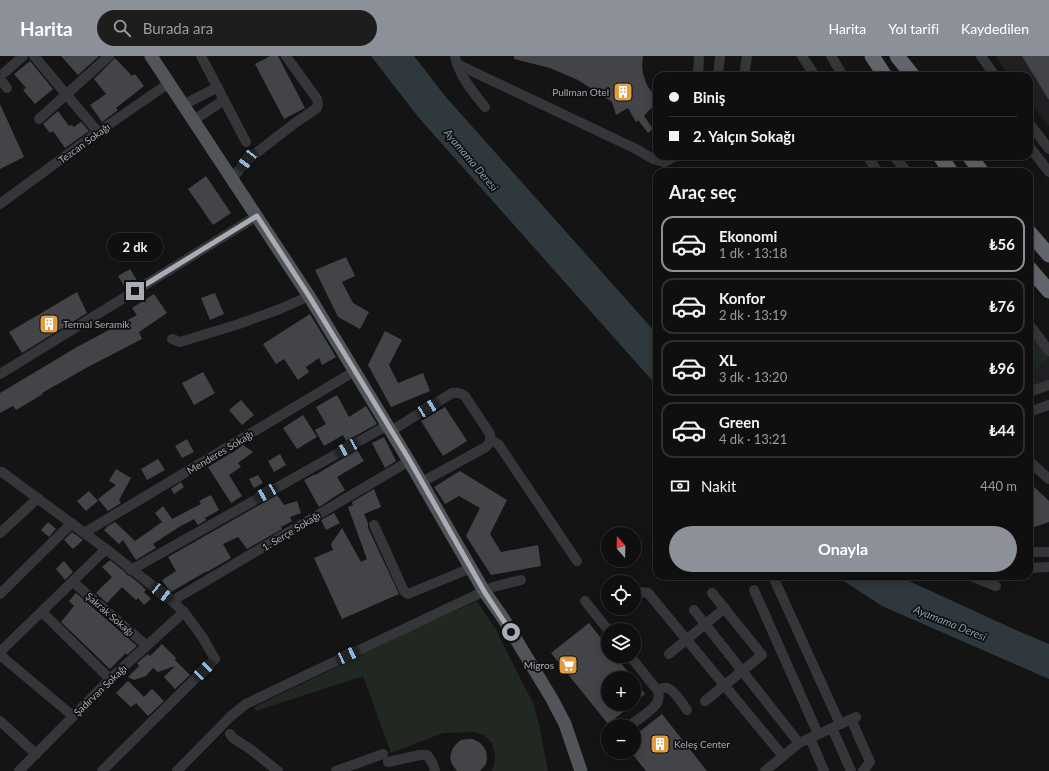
<!DOCTYPE html>
<html lang="tr">
<head>
<meta charset="utf-8">
<style>
  :root { --surface:#0f0f10; --page:#1d1d1e; --text:#f1f3f6; --muted:#9b9c9f; --line:#2f2f30; --accent:#8c9099 }
  body { margin:0; font-family:Lato,sans-serif; background:var(--page); color:var(--text); height:100vh; display:flex; flex-direction:column; font-size:15px; white-space:nowrap }
  * { box-sizing:border-box; margin:0 }
  p { font-size:13px; color:var(--muted) }
  .icon { flex:none; width:22px; height:22px; fill:none; stroke:currentColor; stroke-width:2; stroke-linecap:round; stroke-linejoin:round }
  .map { position:relative; flex:1; overflow:hidden }
  .drawer { position:absolute; left:653px; top:112px; width:380px; height:412px; display:flex; flex-direction:column; background:var(--surface); border-radius:12px; box-shadow:0 2px 10px #0003,0 0 0 1px var(--line) }
  .drawer>* { flex:none }
  .hud { position:absolute; left:653px; top:16px; width:380px; height:88px; border-radius:12px; box-shadow:0 2px 10px #0003,0 0 0 1px var(--line); display:grid; align-content:center; height:88px; padding:0 16px; background:var(--surface) }
  .needle { width:26px; rotate:340deg }
  .tools { position:absolute; left:601px; top:471px; display:grid; gap:8px }
  .tools a { display:grid; place-items:center; width:40px; height:40px; border-radius:50%; background:var(--surface); box-shadow:0 2px 10px #0003,0 0 0 1px var(--line); font-size:20px }
  .end { position:absolute; width:18px; height:18px; margin:-9px; border:5px solid #a7acb5; background:#111; box-shadow:0 0 0 2px #111 }
  .from { border-radius:50% }
  .bubble { position:absolute; height:28px; border-radius:14px; background:var(--surface); box-shadow:0 2px 10px #0003,0 0 0 1px var(--line); font-size:13px; font-weight:700; line-height:28px; text-align:center }
  .car { position:absolute; width:12px; height:24px; margin:-12px -6px; border-radius:5px; box-shadow:0 0 3px 1px #0007; background:linear-gradient(#222 24%,#8ab4d8 0 40%,#222 0 76%,#8ab4d8 0 86%,#222 0) }
  .hud b { display:flex; align-items:center; gap:14px; height:38px; font-size:15px }
  .hud b+b { border-top:1px solid var(--line) }
  .hud i { width:10px; height:10px; background:var(--text) }
  ul { padding:0; list-style:none }
  li { display:flex; align-items:center; gap:12px; height:56px; margin:0 8px 6px; padding:0 8px; border:2px solid var(--line); border-radius:12px }
  li div { flex:1 }
  li b { display:block; font-size:15px }
  li em { font-style:normal; font-weight:700 }
  li.on { border-color:var(--accent) }
  li>.icon { width:36px; height:36px; stroke-width:1.5 }
  h2 { padding:0 16px; font-size:18px; line-height:48px }
  .pay { display:flex; align-items:center; gap:10px; height:44px; padding:0 16px; font-size:15px }
  .pay p { margin-inline-start:auto }
  .action { display:flex; gap:8px; margin-top:auto; padding:8px 16px }
  .action a { flex:1; height:46px; border-radius:24px; background:var(--accent); color:#fff; font-size:16px; font-weight:700; line-height:46px; text-align:center }
  header { display:flex; align-items:center; gap:24px; box-sizing:border-box; height:56px; padding:0 20px; background:var(--accent); color:#fff }
  header strong { font-size:19px }
  nav { display:flex; gap:22px; margin-inline-start:auto; font-size:14px }
  .search { width:280px; height:36px; background:var(--page); display:flex; align-items:center; gap:10px; box-sizing:border-box; padding:0 14px; border-radius:22px; color:var(--muted); font-size:15px }
  .map>svg:first-child { display:block }
  .built { fill:#202022 }
  .green { fill:#202821 }
  .water { fill:#2e383d }
  .building { fill:#434448 }
  .lines { fill:none; stroke-linecap:round; stroke-linejoin:round }
  .minor { stroke:#35363a; stroke-width:10 }
  .major { stroke:#515459; stroke-width:13 }
  .highway { stroke:#62656b; stroke-width:15 }
  .route { stroke:#a7acb5; stroke-width:5 }
  .labels { text-anchor:middle; stroke-width:3.5; stroke-linejoin:round; paint-order:stroke }
  .poi-label { font-size:10px; fill:#a7acb5; stroke:#0f0f10; text-anchor:end }
  .street-label { font-size:10px; fill:#a7acb5; stroke:#0f0f10 }
  .water-label { font-size:11px; font-style:italic; fill:#809cad; stroke:#0f0f10 }
</style>
</head>
<body>
<header>
<strong>Harita</strong>
<div class="search"><svg class="icon" aria-label="search" viewBox="0 0 24 24"><circle cx="10" cy="10" r="6"/><path d="M15 15l6 6"/></svg>Burada ara</div>
<nav><a>Harita</a><a>Yol tarifi</a><a>Kaydedilen</a></nav>
</header>
<div class="map">
<svg width="1049" height="715" viewBox="0 0 1049 715">
  <rect width="100%" height="100%" fill="#141415"/>
  <!-- built -->
  <g class="built">
    <path d="M 996,0 L 1049,0 L 1049,70 L 1029,46 L 1029,20 L 1008,20 Z"/>
    <path d="M 1029,276 L 1049,299 L 1049,334 L 1029,340 Z"/>
  </g>
  <!-- green -->
  <g class="green">
    <path d="M 1029,279 L 1049,299 L 1049,301 L 1029,319 Z"/>
    <path d="M 477,545 L 495,572 L 533,647 L 539,668 L 548,715 L 491,715 L 494,710 L 495,698 L 492,687 L 484,679 L 474,676 L 443,677 L 391,697 L 363,620 L 256,655 L 254,651 L 421,570 Z"/>
  </g>
  <!-- water -->
  <g class="water">
    <path d="M 371,0 L 414,0 L 445,40 L 657,278 L 657,330 L 419,62 Z"/>
    <path d="M 836,520 L 898,520 L 1018,575 L 1049,588 L 1049,623 L 882,550 Z"/>
  </g>
  <!-- building -->
  <g class="building">
    <path d="M 61,0 L 99,0 L 78,19 Z"/>
    <path d="M 270,0 L 278,0 L 305,52 L 284,63 L 255,8 Z"/>
    <path d="M 514,0 L 643,0 L 642,10 L 643,18 L 647,29 L 657,44 L 657,46 L 644,60 L 653,73 L 648,77 L 638,64 L 636,66 L 628,52 L 616,59 L 612,46 L 578,24 L 550,12 L 514,3 Z"/>
    <path d="M 1022,0 L 1049,0 L 1049,44 Z"/>
    <path d="M 115,2 L 132,20 L 135,18 L 144,30 L 116,52 L 118,54 L 102,66 L 90,49 L 106,38 L 94,23 Z"/>
    <path d="M 30,5 L 53,33 L 35,48 L 23,34 L 26,32 L 14,18 Z"/>
    <path d="M 0,48 L 24,101 L 0,113 Z"/>
    <path d="M 58,55 L 69,70 L 72,69 L 74,71 L 81,66 L 89,75 L 65,92 L 53,75 L 50,77 L 43,68 Z"/>
    <path d="M 206,120 L 231,157 L 213,169 L 188,133 Z"/>
    <path d="M 346,201 L 355,220 L 342,226 L 353,247 L 369,256 L 360,273 L 338,261 L 315,214 Z"/>
    <path d="M 130,213 L 138,226 L 126,233 L 118,220 Z"/>
    <path d="M 77,236 L 87,257 L 22,297 L 9,276 Z"/>
    <path d="M 215,237 L 224,258 L 210,264 L 201,242 Z"/>
    <path d="M 154,238 L 167,257 L 139,276 L 142,283 L 88,311 L 42,337 L 43,338 L 16,354 L 13,350 L 0,357 L 0,337 L 77,291 L 137,259 L 132,252 Z"/>
    <path d="M 310,258 L 336,301 L 322,309 L 319,302 L 306,311 L 309,316 L 298,324 L 284,303 L 276,308 L 263,288 Z"/>
    <path d="M 385,275 L 402,284 L 389,309 L 398,327 L 423,317 L 430,335 L 391,351 L 368,309 Z"/>
    <path d="M 203,316 L 215,337 L 194,349 L 182,327 Z"/>
    <path d="M 337,339 L 349,361 L 366,350 L 377,368 L 346,385 L 343,379 L 324,390 L 315,374 L 326,368 L 316,351 Z"/>
    <path d="M 241,344 L 254,359 L 242,369 L 229,354 Z"/>
    <path d="M 445,351 L 467,385 L 443,400 L 421,365 Z"/>
    <path d="M 303,359 L 317,381 L 297,393 L 283,372 Z"/>
    <path d="M 384,381 L 396,405 L 385,412 L 372,387 Z"/>
    <path d="M 187,383 L 194,396 L 182,402 L 175,390 Z"/>
    <path d="M 243,389 L 253,396 L 238,407 L 241,411 L 229,419 L 242,440 L 231,447 L 208,411 L 231,397 L 231,398 Z"/>
    <path d="M 357,394 L 364,405 L 337,421 L 345,434 L 319,451 L 304,424 L 315,418 L 315,419 Z"/>
    <path d="M 280,398 L 286,409 L 274,416 L 268,405 Z"/>
    <path d="M 158,403 L 165,414 L 147,424 L 141,413 Z"/>
    <path d="M 116,413 L 131,422 L 119,444 L 121,447 L 108,455 L 98,443 L 116,429 L 109,425 Z"/>
    <path d="M 460,415 L 507,444 L 490,478 L 501,496 L 538,489 L 541,510 L 491,519 L 466,480 L 480,452 L 459,440 L 445,448 L 434,431 Z"/>
    <path d="M 258,419 L 263,427 L 254,432 L 249,423 Z"/>
    <path d="M 181,426 L 184,431 L 174,438 L 171,433 Z"/>
    <path d="M 1029,426 L 1049,445 L 1049,466 L 1029,473 Z"/>
    <path d="M 374,433 L 381,451 L 364,458 L 368,467 L 368,472 L 399,538 L 342,563 L 314,502 L 333,494 L 331,488 L 342,472 L 361,506 L 367,503 L 348,451 L 353,449 L 352,446 Z"/>
    <path d="M 89,435 L 98,445 L 86,455 L 77,445 Z"/>
    <path d="M 211,439 L 219,454 L 205,462 L 206,464 L 198,469 L 194,463 L 179,471 L 153,488 L 156,492 L 136,504 L 123,484 L 119,488 L 104,474 L 108,470 L 115,466 L 135,485 L 162,466 L 155,457 L 163,450 L 172,463 L 201,448 L 199,445 Z"/>
    <path d="M 277,439 L 284,449 L 297,445 L 301,457 L 290,461 L 292,465 L 281,471 L 282,473 L 247,493 L 238,481 L 223,488 L 231,502 L 207,516 L 207,515 L 171,536 L 168,533 L 162,524 L 176,515 L 168,501 Z"/>
    <path d="M 334,457 L 340,467 L 326,474 L 321,464 Z"/>
    <path d="M 48,466 L 56,473 L 49,481 L 41,474 Z"/>
    <path d="M 72,476 L 83,484 L 73,493 L 64,484 Z"/>
    <path d="M 110,504 L 125,516 L 127,519 L 130,520 L 140,528 L 146,534 L 144,536 L 151,543 L 144,549 L 138,542 L 136,544 L 122,531 L 107,547 L 96,537 L 112,521 L 102,511 Z"/>
    <path d="M 64,505 L 73,516 L 65,524 L 56,513 Z"/>
    <path d="M 76,537 L 137,590 L 127,599 L 126,597 L 110,613 L 61,566 L 74,550 L 69,545 Z"/>
    <path d="M 589,567 L 608,591 L 608,600 L 615,600 L 633,622 L 608,622 L 608,648 L 633,648 L 608,668 L 551,597 Z"/>
    <path d="M 162,588 L 176,602 L 175,604 L 190,619 L 175,633 L 164,621 L 175,610 L 158,616 L 153,612 L 146,620 L 134,624 L 128,621 L 139,610 L 137,607 L 148,598 L 150,600 Z"/>
    <path d="M 634,624 L 645,638 L 634,647 Z"/>
    <path d="M 128,625 L 144,641 L 152,633 L 164,645 L 148,660 L 136,647 L 131,651 L 116,637 Z"/>
    <path d="M 662,658 L 707,715 L 646,715 L 634,700 L 634,680 Z"/>
    <path d="M 467,683 L 473,683 L 479,686 L 483,690 L 486,695 L 487,702 L 486,708 L 480,715 L 457,715 L 452,708 L 450,702 L 451,697 L 453,692 L 457,687 L 461,684 Z"/>
  </g>
  <g class="lines">
    <!-- minor -->
    <g class="minor">
      <path d="M 34,0 L 98,76"/>
      <path d="M 201,0 L 246,86"/>
      <path d="M 455,0 C 459,20 473,36 485,51"/>
      <path d="M 802,0 L 815,20"/>
      <path d="M 831,0 L 843,20"/>
      <path d="M 981,0 L 995,20"/>
      <path d="M 457,8 L 596,74 L 638,94 L 653,103 L 664,106 L 676,100"/>
      <path d="M 5,16 L 23,0"/>
      <path d="M 698,20 L 699,0"/>
      <path d="M 718,20 L 720,0"/>
      <path d="M 744,20 L 747,0"/>
      <path d="M 0,23 L 7,32"/>
      <path d="M 183,49 L 218,31"/>
      <path d="M 39,63 L 109,0"/>
      <path d="M 194,64 L 224,44"/>
      <path d="M 1029,67 L 1049,93"/>
      <path d="M 1029,90 L 1049,116"/>
      <path d="M 867,100 L 878,116"/>
      <path d="M 894,100 L 907,116"/>
      <path d="M 232,123 L 247,104 L 295,67 L 317,52 L 318,48 L 317,43 L 286,0"/>
      <path d="M 0,148 L 98,76 L 169,27"/>
      <path d="M 1029,268 L 1049,295"/>
      <path d="M 172,283 L 180,286 L 239,268 L 280,253 L 309,240"/>
      <path d="M 0,318 L 257,160"/>
      <path d="M 1029,336 L 1049,329"/>
      <path d="M 1029,356 L 1049,349"/>
      <path d="M 391,375 L 452,337 C 457,336 461,337 465,340 L 490,378 L 490,386 L 486,391 L 422,426"/>
      <path d="M 490,383 L 495,386 L 499,389 L 577,505"/>
      <path d="M 1029,405 L 1049,423"/>
      <path d="M 0,416 L 2,416 L 106,493 L 172,545 L 184,556 L 203,582 L 215,603 L 102,715"/>
      <path d="M 374,469 L 404,535 L 408,538 L 471,512"/>
      <path d="M 0,477 L 38,442"/>
      <path d="M 84,477 L 355,315"/>
      <path d="M 1029,496 L 1049,496"/>
      <path d="M 1029,512 L 1049,511"/>
      <path d="M 131,514 L 388,369"/>
      <path d="M 971,520 L 996,530"/>
      <path d="M 775,525 L 840,668"/>
      <path d="M 73,526 L 147,590"/>
      <path d="M 754,534 L 818,678"/>
      <path d="M 634,537 L 639,536 L 648,537 L 783,700"/>
      <path d="M 0,538 L 72,467"/>
      <path d="M 172,545 L 409,405"/>
      <path d="M 585,545 L 608,574"/>
      <path d="M 694,554 L 799,687"/>
      <path d="M 42,556 L 110,623"/>
      <path d="M 0,596 L 106,493"/>
      <path d="M 669,598 L 725,552"/>
      <path d="M 0,599 L 73,660"/>
      <path d="M 658,635 C 661,633 663,631 667,632 C 673,633 683,648 687,654"/>
      <path d="M 705,645 L 762,599 L 712,537"/>
      <path d="M 851,663 L 870,706 L 863,715"/>
      <path d="M 0,665 L 36,698"/>
      <path d="M 629,670 C 636,665 653,654 657,647 C 659,643 659,639 658,635 L 630,600"/>
      <path d="M 832,672 L 851,715"/>
      <path d="M 230,678 L 233,682 L 250,693 L 278,715"/>
      <path d="M 810,682 L 824,715"/>
      <path d="M 388,706 L 420,699 L 427,699 L 432,706 L 435,715"/>
      <path d="M 19,715 L 110,623 L 184,556"/>
      <path d="M 177,715 L 231,660 L 246,648 L 319,613 L 493,531 L 521,524"/>
      <path d="M 336,715 L 383,698"/>
      <path d="M 765,715 L 799,687 L 856,661"/>
    </g>
    <!-- major -->
    <path class="major" d="M 151,0 L 309,240 L 409,405 L 484,535 L 503,562 L 552,643 L 565,668 L 581,715"/>
    <!-- highway -->
    <g class="highway">
      <path d="M 872,0 L 885,20"/>
      <path d="M 897,0 L 913,20"/>
      <path d="M 940,100 L 951,116"/>
      <path d="M 969,100 L 982,116"/>
      <path d="M 1029,176 L 1049,199"/>
      <path d="M 1029,212 L 1049,235"/>
    </g>
  </g>
  <g class="lines">
    <!-- route -->
    <path class="route" d="M 135,235 L 257,160 L 309,240 L 355,315 L 410,405 L 484,535 L 511,576"/>
  </g>
  <!-- icons -->
  <defs>
    <symbol id="building-square" viewBox="-11 -11 22 22"><rect x="-9" y="-9" width="18" height="18" rx="4" fill="#e39c3e" stroke="#0f0f10"/><path d="M-4-6H4V6H1V3H-1V6H-4ZM-2.5-4.3h1.7v1.8h-1.7ZM.8-4.3h1.7v1.8H.8ZM-2.5-1h1.7V.8h-1.7ZM.8-1h1.7V.8H.8Z" fill="#fff"/></symbol>
    <symbol id="supermarket-square" viewBox="-11 -11 22 22"><rect x="-9" y="-9" width="18" height="18" rx="4" fill="#e39c3e" stroke="#0f0f10"/><path d="M-6-5.5h2.5l.6 2H6L4.5 2H-2.5L-4.4-4H-6ZM-1.5 3.2a1.3 1.3 0 1 0 .1 0ZM3 3.2a1.3 1.3 0 1 0 .1 0Z" fill="#fff"/></symbol>
  </defs>
  <g fill-rule="evenodd">
    <use href="#building-square" x="612" y="25" width="22" height="22"/>
    <use href="#building-square" x="38" y="257" width="22" height="22"/>
    <use href="#supermarket-square" x="557" y="598" width="22" height="22"/>
    <use href="#building-square" x="649" y="677" width="22" height="22"/>
  </g>
  <g class="labels">
    <!-- poi labels -->
    <g class="poi-label">
      <text x="609" y="40">Pullman Otel</text>
      <text x="63" y="272" text-anchor="start">Termal Seramik</text>
      <text x="554" y="613">Migros</text>
      <text x="674" y="692" text-anchor="start">Keleş Center</text>
    </g>
    <!-- street labels -->
    <g class="street-label">
      <text transform="translate(84 87) rotate(-36)" y="4">Tezcan Sokağı</text>
      <text transform="translate(220 396) rotate(-31)" y="4">Menderes Sokağı</text>
      <text transform="translate(291 475) rotate(-31)" y="4">1. Serçe Sokağı</text>
      <text transform="translate(110 558) rotate(41)" y="4">Şakrak Sokağı</text>
      <text transform="translate(100 634) rotate(-44)" y="4">Şadırvan Sokağı</text>
    </g>
    <!-- water labels -->
    <g class="water-label">
      <text transform="translate(471 104) rotate(50)" y="4">Ayamama Deresi</text>
      <text transform="translate(950 567) rotate(22)" y="4">Ayamama Deresi</text>
    </g>
  </g>
</svg>
<div class="tools">
<a><svg class="needle" viewBox="-14 -14 28 28"><path d="M0-13l5 13h-10z" fill="#e53935"/><path d="M0 13l5-13h-10z" fill="#9b9c9f"/></svg></a>
<a><svg class="icon" aria-label="locate" viewBox="0 0 24 24"><circle cx="12" cy="12" r="6"/><path d="M12 2v4M12 18v4M2 12h4M18 12h4"/></svg></a>
<a><svg class="icon" aria-label="layers" viewBox="0 0 24 24"><path d="M12 4l9 5-9 5-9-5zM3 14l9 5 9-5"/></svg></a>
<a>+</a>
<a>−</a>
</div>
<i class="end from" style="left:511px;top:576px"></i>
<i class="end" style="left:135px;top:235px"></i>
<div class="bubble" style="left:107px;top:177px;width:56px">2 dk</div>
<i class="car" style="left:247px;top:104px;rotate:217deg"></i>
<i class="car" style="left:428px;top:352px;rotate:58deg"></i>
<i class="car" style="left:347px;top:392px;rotate:241deg"></i>
<i class="car" style="left:266px;top:437px;rotate:240deg"></i>
<i class="car" style="left:162px;top:537px;rotate:128deg"></i>
<i class="car" style="left:348px;top:599px;rotate:65deg"></i>
<i class="car" style="left:204px;top:614px;rotate:45deg"></i>
<div class="hud">
<b><i class="from"></i>Biniş</b>
<b><i></i>2. Yalçın Sokağı</b>
</div>
<section class="drawer">
<h2>Araç seç</h2>
<ul>
<li class="on"><svg class="icon" aria-label="car" viewBox="0 0 24 24"><path d="M5 17H2v-5l4-1 3-4h7l3 4 3 1v5h-3M9 17h6M6 11h13"/><circle cx="7" cy="17" r="2"/><circle cx="17" cy="17" r="2"/></svg><div><b>Ekonomi</b><p>1 dk · 13:18</p></div><em>₺56</em></li>
<li><svg class="icon" aria-label="car" viewBox="0 0 24 24"><path d="M5 17H2v-5l4-1 3-4h7l3 4 3 1v5h-3M9 17h6M6 11h13"/><circle cx="7" cy="17" r="2"/><circle cx="17" cy="17" r="2"/></svg><div><b>Konfor</b><p>2 dk · 13:19</p></div><em>₺76</em></li>
<li><svg class="icon" aria-label="car" viewBox="0 0 24 24"><path d="M5 17H2v-5l4-1 3-4h7l3 4 3 1v5h-3M9 17h6M6 11h13"/><circle cx="7" cy="17" r="2"/><circle cx="17" cy="17" r="2"/></svg><div><b>XL</b><p>3 dk · 13:20</p></div><em>₺96</em></li>
<li><svg class="icon" aria-label="car" viewBox="0 0 24 24"><path d="M5 17H2v-5l4-1 3-4h7l3 4 3 1v5h-3M9 17h6M6 11h13"/><circle cx="7" cy="17" r="2"/><circle cx="17" cy="17" r="2"/></svg><div><b>Green</b><p>4 dk · 13:21</p></div><em>₺44</em></li>
</ul>
<div class="pay"><svg class="icon" aria-label="cash" viewBox="0 0 24 24"><path d="M3 7h18v10H3z"/><circle cx="12" cy="12" r="2"/></svg>Nakit<p>440 m</p></div>
<div class="action"><a>Onayla</a></div>
</section>
</div>
</body>
</html>
